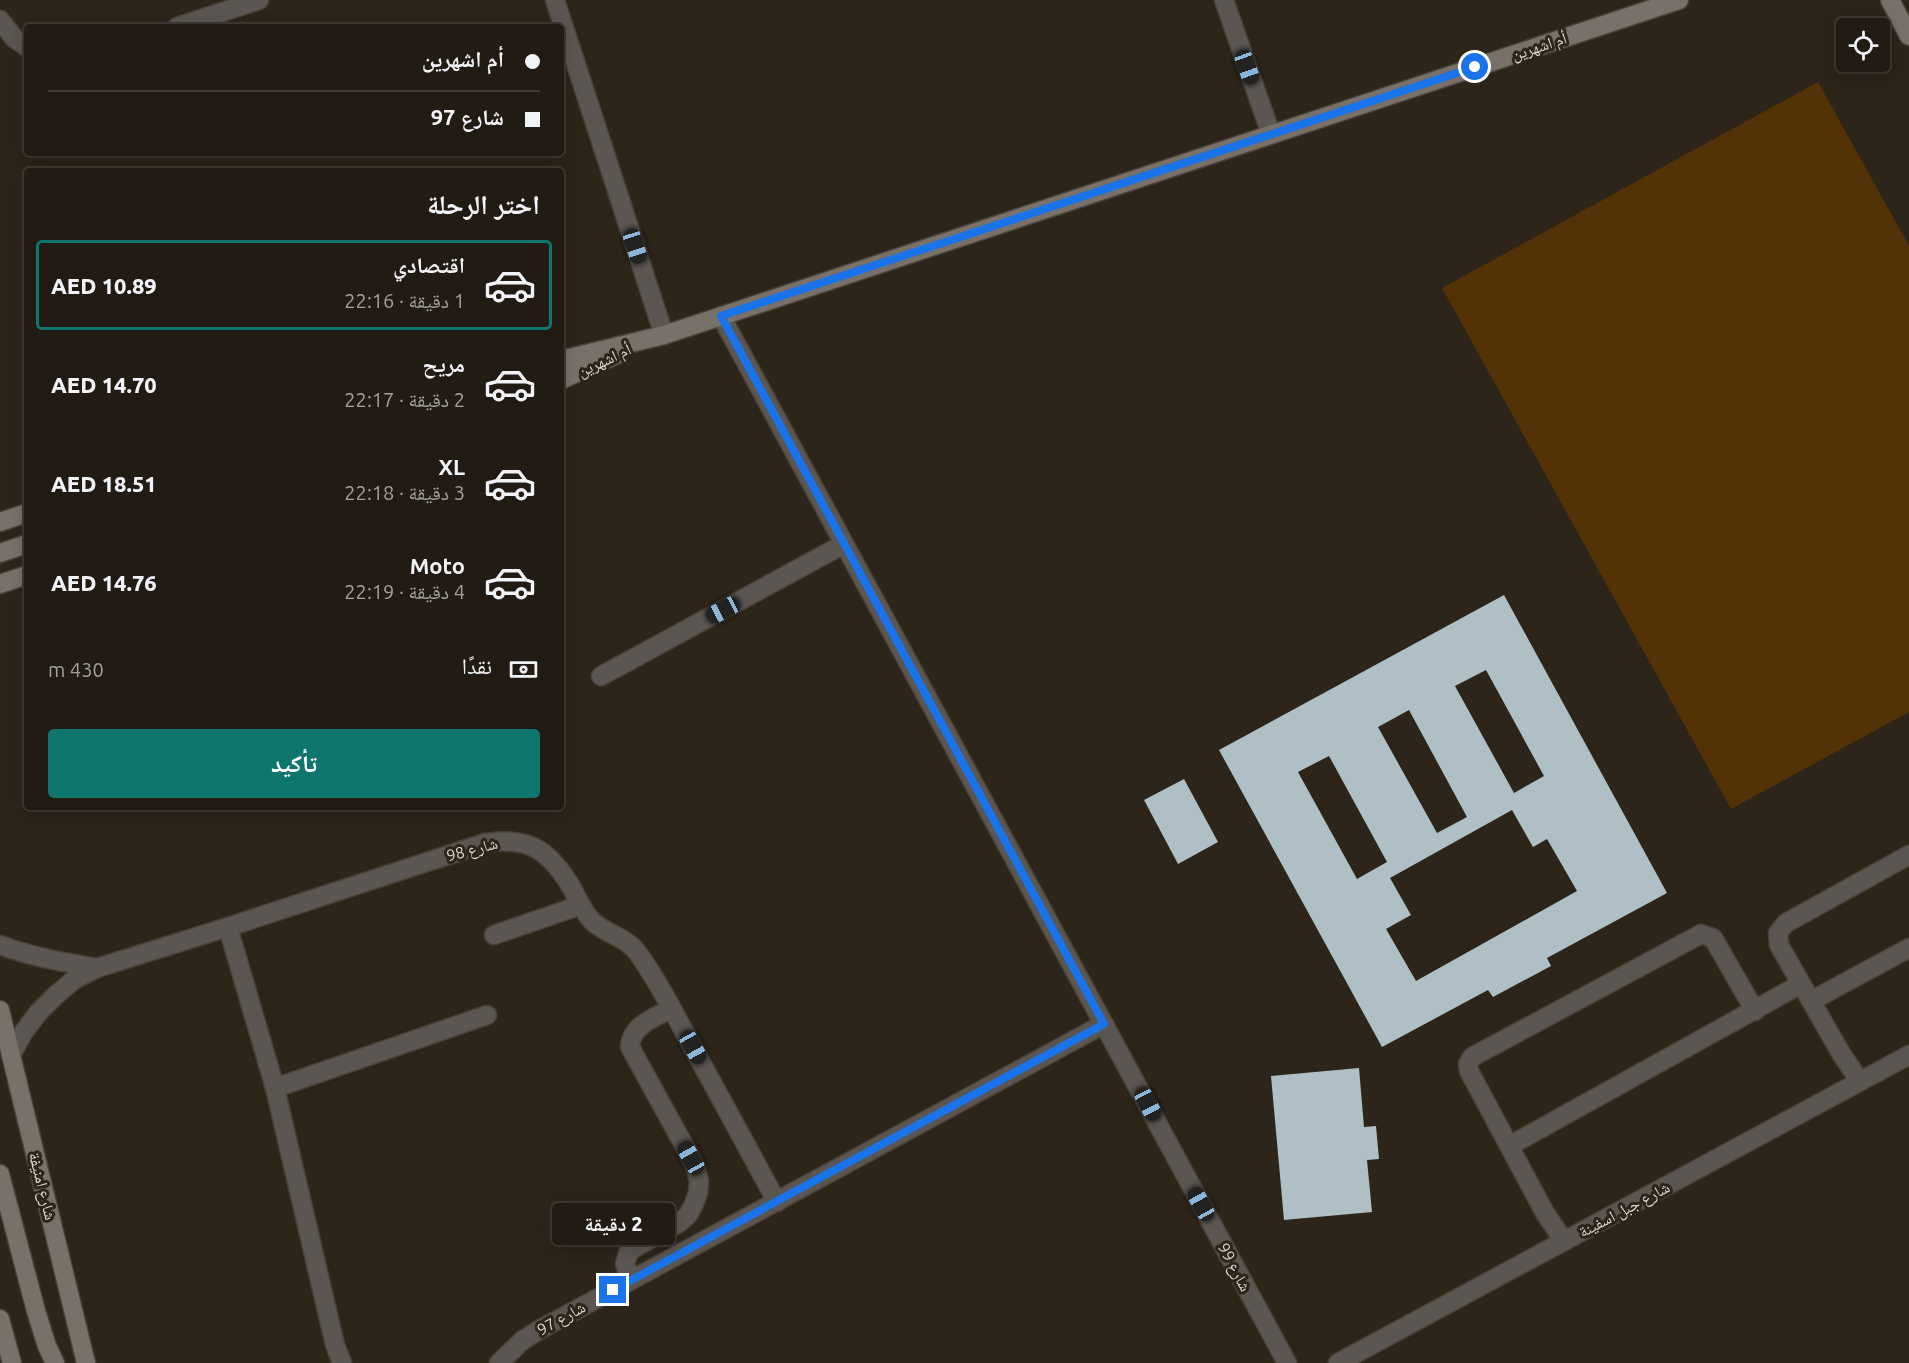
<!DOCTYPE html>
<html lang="ar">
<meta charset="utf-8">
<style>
:root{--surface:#221b14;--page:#2a241d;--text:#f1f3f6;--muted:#a2a1a0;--line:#3f3934;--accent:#0f766e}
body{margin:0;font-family:Ubuntu,"Noto Naskh Arabic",sans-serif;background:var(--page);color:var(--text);direction:rtl;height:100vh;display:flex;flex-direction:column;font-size:22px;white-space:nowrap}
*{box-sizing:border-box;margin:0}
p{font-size:20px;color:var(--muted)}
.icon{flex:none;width:33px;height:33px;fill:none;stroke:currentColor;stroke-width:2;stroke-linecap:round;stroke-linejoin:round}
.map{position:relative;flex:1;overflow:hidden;direction:ltr}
.panel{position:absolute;left:24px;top:168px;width:540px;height:642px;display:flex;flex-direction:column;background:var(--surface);border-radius:6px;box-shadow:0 3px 15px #0003,0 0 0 2px var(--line);direction:rtl}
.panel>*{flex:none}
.guide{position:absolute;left:24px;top:24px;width:540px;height:132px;border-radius:6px;box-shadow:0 3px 15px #0003,0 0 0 2px var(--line);direction:rtl;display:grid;align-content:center;height:132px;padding:0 24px;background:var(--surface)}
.fabs{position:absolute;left:1836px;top:18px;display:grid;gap:12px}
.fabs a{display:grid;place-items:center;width:54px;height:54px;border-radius:6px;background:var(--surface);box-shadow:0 3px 15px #0003,0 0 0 2px var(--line);font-size:30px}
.end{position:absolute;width:27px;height:27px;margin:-14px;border:8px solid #1a73e8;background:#fff;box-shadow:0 0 0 3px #fff}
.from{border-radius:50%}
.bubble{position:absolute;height:42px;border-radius:6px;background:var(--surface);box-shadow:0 3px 15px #0003,0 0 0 2px var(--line);font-size:20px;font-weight:800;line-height:42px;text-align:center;direction:rtl}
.car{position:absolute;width:18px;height:36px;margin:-18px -9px;border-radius:8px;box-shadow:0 0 4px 2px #0007;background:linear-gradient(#222 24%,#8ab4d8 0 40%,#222 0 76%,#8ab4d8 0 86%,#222 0)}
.guide b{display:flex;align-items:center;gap:21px;height:57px;font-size:22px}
.guide b+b{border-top:2px solid var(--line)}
.guide i{width:15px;height:15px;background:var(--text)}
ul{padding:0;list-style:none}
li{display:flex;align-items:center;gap:18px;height:90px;margin:0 12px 9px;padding:0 12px;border:3px solid transparent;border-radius:6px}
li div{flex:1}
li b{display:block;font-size:22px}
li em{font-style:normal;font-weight:800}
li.selected{border-color:var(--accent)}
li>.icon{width:54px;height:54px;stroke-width:1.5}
h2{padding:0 24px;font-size:27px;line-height:72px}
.pay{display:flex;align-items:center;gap:15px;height:66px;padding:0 24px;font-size:22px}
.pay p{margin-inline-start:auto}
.primary-button{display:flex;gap:12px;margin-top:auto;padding:12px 24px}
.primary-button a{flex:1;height:69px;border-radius:6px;background:var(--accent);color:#fff;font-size:24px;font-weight:800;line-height:69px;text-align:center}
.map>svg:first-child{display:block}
.green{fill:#533208}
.building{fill:#aec0c6;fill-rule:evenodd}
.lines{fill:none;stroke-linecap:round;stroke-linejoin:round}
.lane-casing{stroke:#494137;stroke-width:21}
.street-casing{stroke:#494137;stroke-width:21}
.secondary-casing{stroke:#494137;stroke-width:21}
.lane{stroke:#5b5651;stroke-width:18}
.street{stroke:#5b5651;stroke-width:18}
.secondary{stroke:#787169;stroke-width:18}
.route{stroke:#1a73e8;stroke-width:8}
.labels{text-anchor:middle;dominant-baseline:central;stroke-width:6;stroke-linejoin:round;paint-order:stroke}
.street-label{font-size:16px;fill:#ded7d1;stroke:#2d241a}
</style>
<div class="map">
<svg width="1909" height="1363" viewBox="0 0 1909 1363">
<rect width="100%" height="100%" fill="#2d241a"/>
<path class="green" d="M 1818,82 L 1909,246 L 1909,712 L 1731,809 L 1442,288 Z"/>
<g class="building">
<path d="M 1504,595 L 1667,893 L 1547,958 L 1551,966 L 1493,997 L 1488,990 L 1382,1047 L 1219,750 ZM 1486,670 L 1544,776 L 1514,793 L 1455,686 ZM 1409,710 L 1467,817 L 1437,833 L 1378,727 ZM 1329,756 L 1387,862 L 1357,879 L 1298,772 ZM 1512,810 L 1533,847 L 1547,839 L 1577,891 L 1416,981 L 1386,929 L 1411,915 L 1390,878 Z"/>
<path d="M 1184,779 L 1218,842 L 1178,864 L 1144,800 Z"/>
<path d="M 1359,1068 L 1364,1127 L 1376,1126 L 1379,1159 L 1367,1160 L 1372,1212 L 1284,1220 L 1271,1076 Z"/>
</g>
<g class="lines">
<g class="lane-casing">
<g id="lane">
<path d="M 555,0 L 664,335"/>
<path d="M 601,676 L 844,544"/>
<path d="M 494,935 L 581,905"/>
<path d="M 1811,1001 L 1909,948"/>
<path d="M 1860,1081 L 1842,1055 L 1779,945 L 1778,933 L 1786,923 L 1909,855"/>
<path d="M 275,1088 L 487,1015"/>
<path d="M 1509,1146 L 1801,984"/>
<path d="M 1564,1241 L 1545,1213 L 1469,1071 L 1468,1064 L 1472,1057 L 1701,934 L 1713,938 L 1755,1011"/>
<path d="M 631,1280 L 625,1264 L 629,1251 L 679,1223 L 688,1215 L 694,1204 L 698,1193 L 699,1181 L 696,1169 L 691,1158 L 630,1047 C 631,1025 654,1018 671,1009"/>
</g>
</g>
<g class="street-casing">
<g id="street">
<path d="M 1224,0 L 1271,134"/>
<path d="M 0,20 L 14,38 L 27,47"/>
<path d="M 177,27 L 259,0"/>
<path d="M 721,316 L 1287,1363"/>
<path d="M 228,927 L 275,1088 L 335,1345 L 342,1363"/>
<path d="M 0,945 C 31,957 64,962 97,968"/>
<path d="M 11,1055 L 23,1033 L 38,1013 L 56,995 L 75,979 L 97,968 L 228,927 L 485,843 C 531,836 551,852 573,890 C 578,901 584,912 592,921 C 605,934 625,936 637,952 C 659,982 676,1017 694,1050 C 722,1100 749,1151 777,1202"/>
<path d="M 499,1363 L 523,1340 L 539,1330 L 1104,1024"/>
<path d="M 1338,1363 L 1909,1055"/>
</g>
</g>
<g class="secondary-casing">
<g id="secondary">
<path d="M 1890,0 L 1909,36"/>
<path d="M 561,360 L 664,335 L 1679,0"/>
<path d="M 561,380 L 618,354"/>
<path d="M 0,522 L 27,513"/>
<path d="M 0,553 L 27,544"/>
<path d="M 0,584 L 27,575"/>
<path d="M 0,1010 L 86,1363"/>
<path d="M 0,1174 L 36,1311 L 47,1346 L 55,1363"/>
<path d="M 0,1319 L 12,1363"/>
</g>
</g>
<use href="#lane" class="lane"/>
<use href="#street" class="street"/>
<use href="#secondary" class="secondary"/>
</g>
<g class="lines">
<path class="route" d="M 613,1290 L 1104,1024 L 721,316 L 1475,67"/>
</g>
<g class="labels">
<g class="street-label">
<text transform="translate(1539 46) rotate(-18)">أم اشهرين</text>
<text transform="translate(604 360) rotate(-25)">أم اشهرين</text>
<text transform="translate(472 849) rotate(-15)">شارع 98</text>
<text transform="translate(43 1186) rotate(76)">شارع امنيفة</text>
<text transform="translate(1624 1209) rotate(-28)">شارع جبل اسفينة</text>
<text transform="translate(1235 1267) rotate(62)">شارع 99</text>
<text transform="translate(561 1318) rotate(-29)">شارع 97</text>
</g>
</g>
</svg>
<div class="fabs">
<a><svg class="icon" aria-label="locate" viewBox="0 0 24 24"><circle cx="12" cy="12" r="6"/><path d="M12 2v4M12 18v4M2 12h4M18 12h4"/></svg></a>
</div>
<i class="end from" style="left:1475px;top:67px"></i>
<i class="end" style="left:613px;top:1290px"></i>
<div class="bubble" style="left:552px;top:1203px;width:123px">2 دقيقة</div>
<i class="car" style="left:1247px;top:67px;rotate:160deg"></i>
<i class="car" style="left:635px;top:246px;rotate:162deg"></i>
<i class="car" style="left:723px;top:610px;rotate:242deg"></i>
<i class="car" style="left:693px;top:1047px;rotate:151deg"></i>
<i class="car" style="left:1148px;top:1104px;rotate:152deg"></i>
<i class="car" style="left:691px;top:1158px;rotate:331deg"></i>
<i class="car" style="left:1201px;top:1204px;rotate:331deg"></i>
<div class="guide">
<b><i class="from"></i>أم اشهرين</b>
<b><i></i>شارع 97</b>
</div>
<section class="panel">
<h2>اختر الرحلة</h2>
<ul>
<li class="selected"><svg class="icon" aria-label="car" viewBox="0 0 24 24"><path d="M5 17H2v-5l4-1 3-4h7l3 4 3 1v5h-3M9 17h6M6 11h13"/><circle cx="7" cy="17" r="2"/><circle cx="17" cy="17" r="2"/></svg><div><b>اقتصادي</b><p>1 دقيقة · 22:16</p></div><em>AED 10.89</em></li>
<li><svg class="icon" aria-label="car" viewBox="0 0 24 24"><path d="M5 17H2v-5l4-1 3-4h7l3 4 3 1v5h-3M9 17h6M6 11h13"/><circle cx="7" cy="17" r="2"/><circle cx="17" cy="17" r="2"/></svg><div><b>مريح</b><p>2 دقيقة · 22:17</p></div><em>AED 14.70</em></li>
<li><svg class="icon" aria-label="car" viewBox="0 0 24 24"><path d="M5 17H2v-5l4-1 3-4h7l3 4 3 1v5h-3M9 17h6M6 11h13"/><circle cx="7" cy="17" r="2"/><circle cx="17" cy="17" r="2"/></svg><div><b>XL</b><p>3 دقيقة · 22:18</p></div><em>AED 18.51</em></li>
<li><svg class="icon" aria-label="car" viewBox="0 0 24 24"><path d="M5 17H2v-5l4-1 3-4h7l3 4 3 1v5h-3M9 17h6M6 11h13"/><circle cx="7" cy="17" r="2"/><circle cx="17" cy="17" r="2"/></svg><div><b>Moto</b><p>4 دقيقة · 22:19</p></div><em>AED 14.76</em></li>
</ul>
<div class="pay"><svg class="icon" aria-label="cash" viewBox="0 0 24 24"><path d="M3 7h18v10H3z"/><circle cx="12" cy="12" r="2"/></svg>نقدًا<p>430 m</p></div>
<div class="primary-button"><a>تأكيد</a></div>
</section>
</div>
